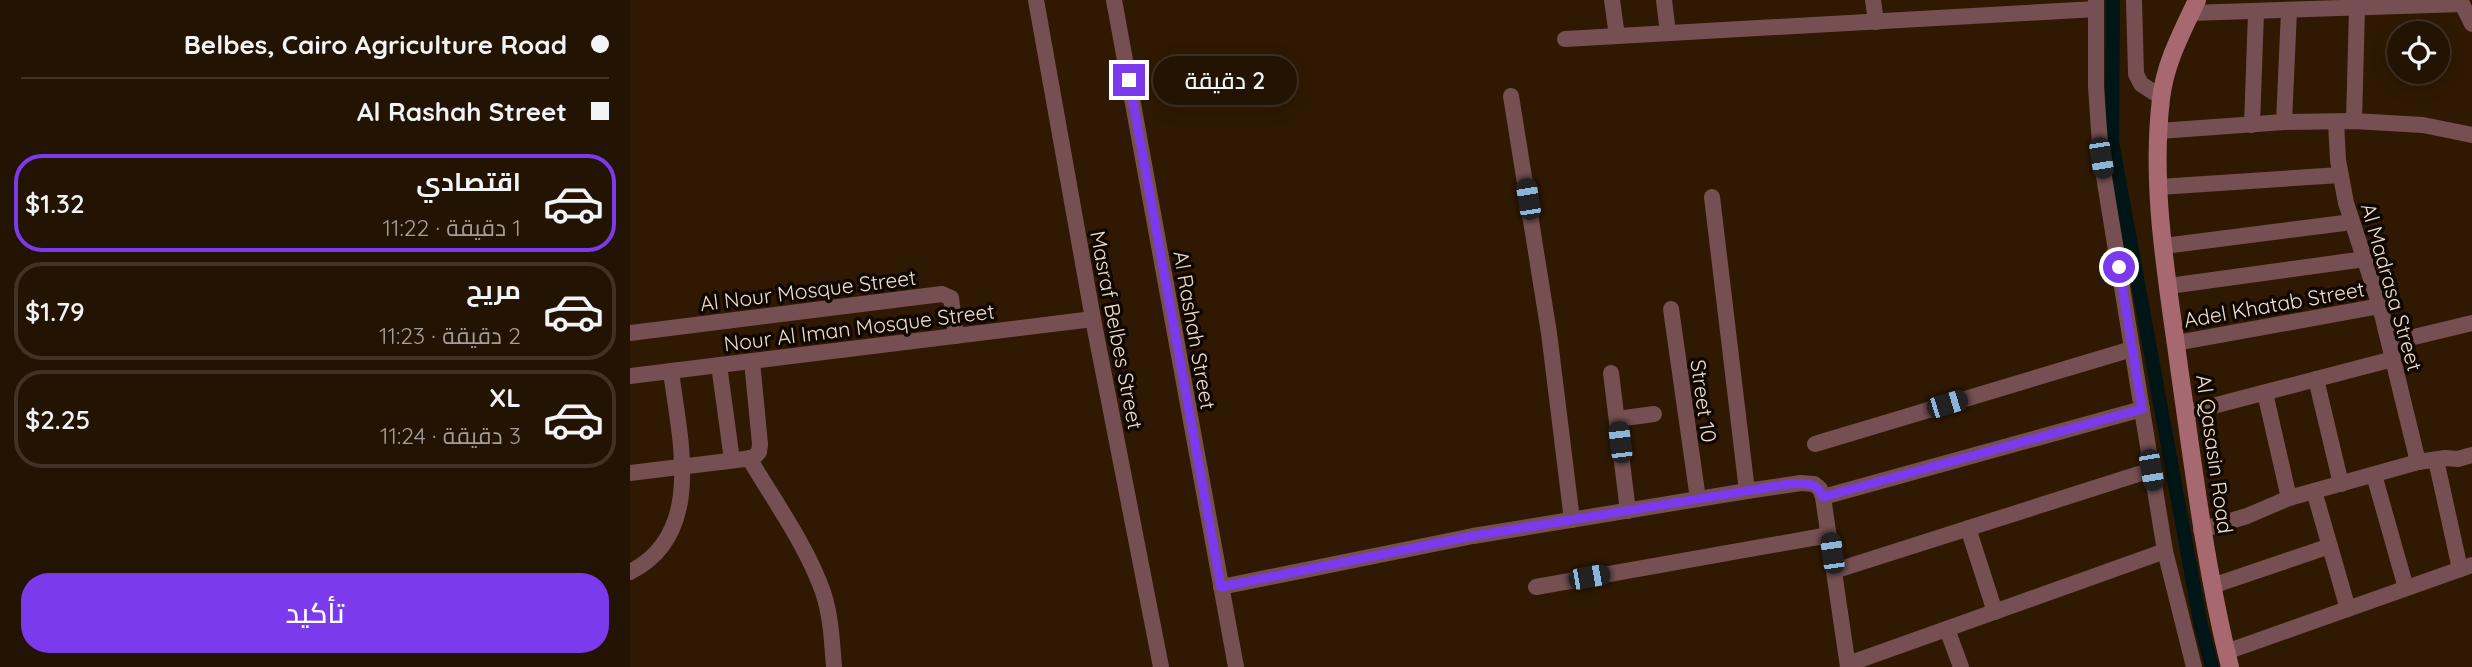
<!DOCTYPE html>
<html lang="ar">
<meta charset="utf-8">
<style>
:root{--surface:#231302;--page:#2f2011;--text:#f1f3f6;--muted:#a39e99;--line:#403224;--accent:#7c3aed}
body{margin:0;font-family:Quicksand,Cairo,sans-serif;background:var(--page);color:var(--text);direction:rtl;height:100vh;display:flex;flex-direction:column;font-size:26px;white-space:nowrap}
*{box-sizing:border-box;margin:0}
p{font-size:23px;color:var(--muted)}
.icon{flex:none;width:38px;height:38px;fill:none;stroke:currentColor;stroke-width:2;stroke-linecap:round;stroke-linejoin:round}
.map{position:relative;flex:1;overflow:hidden;direction:ltr}
.sheet{display:flex;flex-direction:column;background:var(--surface);width:630px}
.sheet>*{flex:none}
.top-card{display:grid;align-content:center;height:154px;padding:0 21px;background:var(--surface)}
.buttons{position:absolute;left:1757px;top:21px;display:grid;gap:14px}
.buttons a{display:grid;place-items:center;width:63px;height:63px;border-radius:50%;background:var(--surface);box-shadow:0 4px 18px #0003,0 0 0 2px var(--line);font-size:35px}
.end{position:absolute;width:32px;height:32px;margin:-16px;border:9px solid #7c3aed;background:#fff;box-shadow:0 0 0 4px #fff}
.from{border-radius:50%}
.bubble{position:absolute;height:49px;border-radius:24px;background:var(--surface);box-shadow:0 4px 18px #0003,0 0 0 2px var(--line);font-size:23px;font-weight:600;line-height:49px;text-align:center;direction:rtl}
.car{position:absolute;width:21px;height:42px;margin:-21px -10px;border-radius:9px;box-shadow:0 0 5px 2px #0007;background:linear-gradient(#222 24%,#8ab4d8 0 40%,#222 0 76%,#8ab4d8 0 86%,#222 0)}
.top-card b{display:flex;align-items:center;gap:24px;height:66px;font-size:26px}
.top-card b+b{border-top:2px solid var(--line)}
.top-card i{width:18px;height:18px;background:var(--text)}
ul{padding:0;list-style:none}
li{display:flex;align-items:center;gap:21px;height:98px;margin:0 14px 10px;padding:0 7px;border:4px solid var(--line);border-radius:28px}
li div{flex:1}
li b{display:block;font-size:26px}
li em{font-style:normal;font-weight:600}
li.current{border-color:var(--accent)}
li>.icon{width:63px;height:63px;stroke-width:1.5}
.cta{display:flex;gap:14px;margin-top:auto;padding:14px 21px}
.cta a{flex:1;height:80px;border-radius:28px;background:var(--accent);color:#fff;font-size:28px;font-weight:600;line-height:80px;text-align:center}
main{display:flex;flex:1;min-height:0}
.map>svg:first-child{display:block}
.lines{fill:none;stroke-linecap:round;stroke-linejoin:round}
.canal{stroke:#001515;stroke-width:14}
.street{stroke:#764f52;stroke-width:16}
.secondary{stroke:#a7696f;stroke-width:18}
.route{stroke:#7c3aed;stroke-width:9}
.labels{text-anchor:middle;dominant-baseline:central;stroke-width:7;stroke-linejoin:round;paint-order:stroke}
.street-label{font-size:21px;fill:#eedfd1;stroke:#100701}
</style>
<main>
<div class="map">
<svg width="1842" height="667" viewBox="0 0 1842 667">
<rect width="100%" height="100%" fill="#2f1902"/>
<g class="lines">
<path class="canal" d="M 1483,0 L 1482,142 L 1571,626 L 1582,667"/>
<g class="street">
<path d="M 406,0 L 463,319 L 531,667"/>
<path d="M 484,0 L 606,667"/>
<path d="M 982,0 L 987,36"/>
<path d="M 1034,0 L 1038,33"/>
<path d="M 1243,0 L 1246,22"/>
<path d="M 1466,0 L 1466,87 L 1471,158 L 1535,551 L 1564,667"/>
<path d="M 1504,0 L 1506,74 L 1511,84 L 1531,97"/>
<path d="M 1830,0 L 1842,24"/>
<path d="M 1561,13 L 1832,4"/>
<path d="M 935,39 L 1466,9"/>
<path d="M 881,96 L 919,333 L 942,520"/>
<path d="M 1724,121 L 1727,8"/>
<path d="M 1654,122 L 1659,11"/>
<path d="M 1706,122 L 1708,160 L 1716,203 L 1750,306 L 1788,462"/>
<path d="M 1622,125 L 1626,12"/>
<path d="M 1529,131 L 1654,122 L 1724,121 L 1793,125 L 1842,135"/>
<path d="M 1529,187 L 1710,175"/>
<path d="M 1082,197 L 1117,491"/>
<path d="M 1534,246 L 1722,222"/>
<path d="M 1539,286 L 1735,259"/>
<path d="M 1041,309 L 1068,499"/>
<path d="M 0,333 L 312,294 L 321,298 L 326,336"/>
<path d="M 1546,343 L 1750,306"/>
<path d="M 1759,343 L 1842,323"/>
<path d="M 89,365 L 102,460"/>
<path d="M 981,373 L 998,511"/>
<path d="M 0,376 L 463,319"/>
<path d="M 1686,379 L 1711,484"/>
<path d="M 1635,393 L 1659,498"/>
<path d="M 1556,413 L 1763,359"/>
<path d="M 987,419 L 1024,414"/>
<path d="M 1185,444 L 1502,349"/>
<path d="M 119,458 C 144,501 176,544 193,592 C 201,616 202,642 204,667"/>
<path d="M 1806,460 L 1830,569"/>
<path d="M 0,473 L 123,458 L 129,452 L 130,444 L 122,361"/>
<path d="M 1744,475 L 1776,588"/>
<path d="M 1684,491 L 1718,609"/>
<path d="M 1193,497 L 1512,409"/>
<path d="M 1338,528 L 1365,612"/>
<path d="M 1571,530 L 1617,516 L 1659,498 L 1788,462 L 1815,458 L 1828,459 L 1842,455"/>
<path d="M 1204,571 L 1521,470"/>
<path d="M 0,572 C 76,534 49,438 41,371"/>
<path d="M 1582,586 L 1700,546"/>
<path d="M 591,587 L 843,536 L 1117,491 L 1171,483 L 1184,484 L 1190,489 L 1193,497 L 1218,667"/>
<path d="M 906,587 L 1199,535"/>
<path d="M 1317,629 L 1331,667"/>
<path d="M 1596,652 L 1842,565"/>
<path d="M 1218,664 L 1535,551"/>
</g>
<path class="secondary" d="M 1567,0 C 1552,32 1535,63 1531,99 C 1520,190 1538,284 1550,374 C 1564,472 1576,571 1600,667"/>
</g>
<g class="lines">
<path class="route" d="M 499,80 L 591,587 L 843,536 L 1159,484 C 1174,483 1187,481 1193,497 L 1512,409 L 1489,267"/>
</g>
<g class="labels">
<g class="street-label">
<text transform="translate(1762 287) rotate(74)">Al Madrasa Street</text>
<text transform="translate(178 290) rotate(-7)">Al Nour Mosque Street</text>
<text transform="translate(1644 304) rotate(-10)">Adel Khatab Street</text>
<text transform="translate(229 327) rotate(-7)">Nour Al Iman Mosque Street</text>
<text transform="translate(487 330) rotate(79)">Masraf Belbes Street</text>
<text transform="translate(565 330) rotate(80)">Al Rashah Street</text>
<text transform="translate(1074 401) rotate(82)">Street 10</text>
<text transform="translate(1585 454) rotate(82)">Al Qasasin Road</text>
</g>
</g>
</svg>
<div class="buttons">
<a><svg class="icon" aria-label="locate" viewBox="0 0 24 24"><circle cx="12" cy="12" r="6"/><path d="M12 2v4M12 18v4M2 12h4M18 12h4"/></svg></a>
</div>
<i class="end from" style="left:1489px;top:267px"></i>
<i class="end" style="left:499px;top:80px"></i>
<div class="bubble" style="left:523px;top:56px;width:144px">2 دقيقة</div>
<i class="car" style="left:1471px;top:158px;rotate:171deg"></i>
<i class="car" style="left:898px;top:199px;rotate:351deg"></i>
<i class="car" style="left:1317px;top:404px;rotate:73deg"></i>
<i class="car" style="left:990px;top:442px;rotate:353deg"></i>
<i class="car" style="left:1521px;top:470px;rotate:170deg"></i>
<i class="car" style="left:1202px;top:553px;rotate:352deg"></i>
<i class="car" style="left:959px;top:577px;rotate:80deg"></i>
</div>
<section class="sheet">
<div class="top-card">
<b><i class="from"></i>Belbes, Cairo Agriculture Road</b>
<b><i></i>Al Rashah Street</b>
</div>
<ul>
<li class="current"><svg class="icon" aria-label="car" viewBox="0 0 24 24"><path d="M5 17H2v-5l4-1 3-4h7l3 4 3 1v5h-3M9 17h6M6 11h13"/><circle cx="7" cy="17" r="2"/><circle cx="17" cy="17" r="2"/></svg><div><b>اقتصادي</b><p>1 دقيقة · 11:22</p></div><em>$1.32</em></li>
<li><svg class="icon" aria-label="car" viewBox="0 0 24 24"><path d="M5 17H2v-5l4-1 3-4h7l3 4 3 1v5h-3M9 17h6M6 11h13"/><circle cx="7" cy="17" r="2"/><circle cx="17" cy="17" r="2"/></svg><div><b>مريح</b><p>2 دقيقة · 11:23</p></div><em>$1.79</em></li>
<li><svg class="icon" aria-label="car" viewBox="0 0 24 24"><path d="M5 17H2v-5l4-1 3-4h7l3 4 3 1v5h-3M9 17h6M6 11h13"/><circle cx="7" cy="17" r="2"/><circle cx="17" cy="17" r="2"/></svg><div><b>XL</b><p>3 دقيقة · 11:24</p></div><em>$2.25</em></li>
</ul>
<div class="cta"><a>تأكيد</a></div>
</section>
</main>
